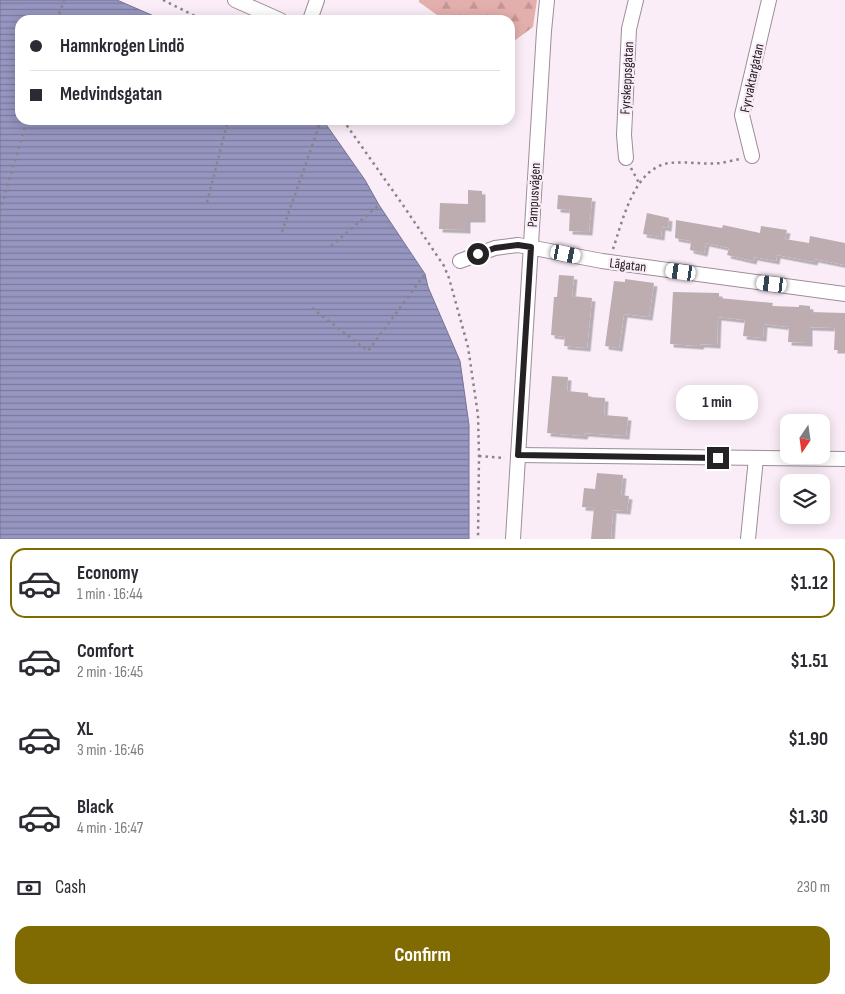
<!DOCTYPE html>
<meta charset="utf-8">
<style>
:root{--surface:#fff;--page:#f7f7f7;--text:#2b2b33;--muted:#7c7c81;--line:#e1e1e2;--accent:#806a02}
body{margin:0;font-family:"Sofia Sans Condensed",sans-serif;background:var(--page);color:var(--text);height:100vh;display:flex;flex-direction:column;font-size:19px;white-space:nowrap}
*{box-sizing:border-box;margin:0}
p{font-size:16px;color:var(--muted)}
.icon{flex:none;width:28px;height:28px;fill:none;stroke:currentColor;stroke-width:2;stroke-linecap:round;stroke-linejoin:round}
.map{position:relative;height:539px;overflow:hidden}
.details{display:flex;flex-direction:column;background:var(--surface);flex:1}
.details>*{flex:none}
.guide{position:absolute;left:15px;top:15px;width:500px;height:110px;border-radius:15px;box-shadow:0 2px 12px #0003;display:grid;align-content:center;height:110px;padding:0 15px;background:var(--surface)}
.needle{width:32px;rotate:193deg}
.tools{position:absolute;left:780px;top:414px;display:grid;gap:10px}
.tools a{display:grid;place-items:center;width:50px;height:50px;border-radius:10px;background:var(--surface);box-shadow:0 2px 12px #0003;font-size:25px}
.end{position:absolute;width:22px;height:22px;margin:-11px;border:6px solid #252124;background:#fff;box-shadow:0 0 0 2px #fff}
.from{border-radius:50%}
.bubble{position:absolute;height:35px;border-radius:15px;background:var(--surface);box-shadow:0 2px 12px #0003;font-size:16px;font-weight:700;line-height:35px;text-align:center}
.car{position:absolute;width:15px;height:30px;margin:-15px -8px;border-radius:6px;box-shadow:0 0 4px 1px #0007;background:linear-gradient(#fff 24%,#345 0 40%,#fff 0 76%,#345 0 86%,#fff 0)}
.guide b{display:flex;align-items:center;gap:18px;height:48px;font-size:19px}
.guide b+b{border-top:1px solid var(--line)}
.guide i{width:12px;height:12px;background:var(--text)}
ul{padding:9px 0 0;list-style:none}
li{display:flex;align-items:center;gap:15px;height:70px;margin:0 10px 8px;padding:0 5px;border:2px solid transparent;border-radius:15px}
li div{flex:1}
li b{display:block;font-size:19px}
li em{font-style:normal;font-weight:700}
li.active{border-color:var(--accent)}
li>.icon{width:45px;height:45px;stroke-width:1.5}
.pay{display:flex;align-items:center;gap:12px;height:55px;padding:0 15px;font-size:19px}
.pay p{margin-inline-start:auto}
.cta{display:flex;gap:10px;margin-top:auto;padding:10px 15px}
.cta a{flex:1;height:58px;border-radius:15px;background:var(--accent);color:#fff;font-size:20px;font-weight:700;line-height:58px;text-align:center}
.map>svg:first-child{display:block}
.forest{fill:url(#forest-firs)}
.water{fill:url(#water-rules);stroke:#757392}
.building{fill:#bdadb1;filter:url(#shadow)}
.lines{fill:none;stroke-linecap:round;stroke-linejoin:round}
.minor-casing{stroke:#9b8e98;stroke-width:16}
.path{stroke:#8b8389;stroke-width:2.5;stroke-dasharray:2.5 4;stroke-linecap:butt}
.minor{stroke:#fff;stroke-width:14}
.route{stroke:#252124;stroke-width:6}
.labels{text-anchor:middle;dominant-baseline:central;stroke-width:4.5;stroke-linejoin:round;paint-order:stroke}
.street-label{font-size:14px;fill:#252124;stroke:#faedf7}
</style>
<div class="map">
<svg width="845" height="539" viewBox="0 0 845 539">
<defs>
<pattern id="forest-firs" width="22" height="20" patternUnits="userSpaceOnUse" patternTransform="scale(1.25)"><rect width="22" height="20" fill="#e3afad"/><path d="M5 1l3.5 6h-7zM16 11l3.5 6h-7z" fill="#c39695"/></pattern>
<pattern id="water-rules" width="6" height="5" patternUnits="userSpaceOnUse" patternTransform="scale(1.25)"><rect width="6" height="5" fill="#9796c1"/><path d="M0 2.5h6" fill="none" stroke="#7b7a9d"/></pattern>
<filter id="shadow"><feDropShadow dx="3.5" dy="3.5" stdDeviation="0" flood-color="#0004"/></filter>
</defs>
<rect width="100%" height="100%" fill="#faedf7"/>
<path class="forest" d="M 419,0 L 537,0 L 533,27 L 510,44 L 510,20 L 444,20 L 419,2 Z"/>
<path class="water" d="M 0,0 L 117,0 L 163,20 L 20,20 L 20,120 L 323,120 L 365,180 L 379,205 L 425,274 L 428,287 L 460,361 L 469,425 L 469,539 L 0,539 Z"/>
<g class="building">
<path d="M 468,190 L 482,191 L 482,219 L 467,219 L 467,230 L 439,229 L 440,203 L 468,204 Z"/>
<path d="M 558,195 L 592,198 L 589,232 L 569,231 L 570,210 L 557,209 Z"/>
<path d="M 647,213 L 669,218 L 668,228 L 662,227 L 661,237 L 643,234 Z"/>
<path d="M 676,220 L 722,228 L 723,225 L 760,233 L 761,226 L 787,230 L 785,239 L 809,243 L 810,236 L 845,243 L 845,265 L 815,259 L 814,262 L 777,255 L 776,261 L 754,257 L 753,261 L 727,255 L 729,248 L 706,243 L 704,253 L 690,250 L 691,241 L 675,238 Z"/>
<path d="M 559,275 L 574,276 L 572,296 L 592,298 L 587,348 L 564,346 L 565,337 L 551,335 L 554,297 L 557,297 Z"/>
<path d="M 625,279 L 654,283 L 649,317 L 624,314 L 619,348 L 605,346 L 614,281 L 625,282 Z"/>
<path d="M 673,292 L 719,293 L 719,298 L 773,303 L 772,306 L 799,307 L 799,305 L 810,306 L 810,312 L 845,313 L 845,350 L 834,350 L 835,328 L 809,327 L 809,343 L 788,342 L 789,327 L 764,324 L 763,338 L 743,336 L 745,320 L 718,317 L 717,345 L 701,344 L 700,346 L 670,344 Z"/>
<path d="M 552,376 L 568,377 L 567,391 L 588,393 L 588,397 L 605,398 L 604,415 L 628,417 L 626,436 L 585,433 L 584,436 L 547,433 Z"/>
<path d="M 597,473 L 623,475 L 621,495 L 629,496 L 627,511 L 613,510 L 611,539 L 591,539 L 594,508 L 582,507 L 584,488 L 595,489 Z"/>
</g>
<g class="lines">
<g class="minor-casing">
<g id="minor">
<path d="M 235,0 L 280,20"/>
<path d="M 310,20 L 317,0"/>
<path d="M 752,156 L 742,115 L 769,0"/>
<path d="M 626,158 L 624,135 L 629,29 L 636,0"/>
<path d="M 460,261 L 495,248 L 518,245 L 602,261 L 845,294"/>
<path d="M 518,455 L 845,459"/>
<path d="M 513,539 L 544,31 L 547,0"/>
<path d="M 748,539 L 756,458"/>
</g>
</g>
<g class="path">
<path d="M 163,0 L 203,20"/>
<path d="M 57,20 L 64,0"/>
<path d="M 343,120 L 405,208 L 444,266 L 449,278 L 468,347 L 478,415 L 479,456 L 478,539"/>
<path d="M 631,168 L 639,183"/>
<path d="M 207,202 L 228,120"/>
<path d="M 0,211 L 27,120"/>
<path d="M 282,232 L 321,120"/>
<path d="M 331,246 L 379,205"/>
<path d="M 613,249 C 623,220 634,167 670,163 C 687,161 704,165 721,163 C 727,162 734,160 740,159"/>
<path d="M 312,308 L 368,351 L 425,274"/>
<path d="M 479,456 L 505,458"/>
</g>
<use href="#minor" class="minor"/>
</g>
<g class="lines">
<path class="route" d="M 478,254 L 495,248 L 518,245 L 531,247 L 518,455 L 718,458"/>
</g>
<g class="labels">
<g class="street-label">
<text transform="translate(627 78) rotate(-87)">Fyrskeppsgatan</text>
<text transform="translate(752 78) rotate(-78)">Fyrvaktargatan</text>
<text transform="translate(534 195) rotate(-87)">Pampusvägen</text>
<text transform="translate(628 265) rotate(7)">Lägatan</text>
</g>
</g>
</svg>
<div class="tools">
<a><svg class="needle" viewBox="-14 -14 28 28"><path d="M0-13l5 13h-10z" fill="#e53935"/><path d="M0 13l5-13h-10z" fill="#7c7c81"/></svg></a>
<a><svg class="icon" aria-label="layers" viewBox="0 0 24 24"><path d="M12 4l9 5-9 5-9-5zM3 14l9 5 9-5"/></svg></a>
</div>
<i class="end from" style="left:478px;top:254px"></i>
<i class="end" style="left:718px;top:458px"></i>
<div class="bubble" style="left:676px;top:385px;width:82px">1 min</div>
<i class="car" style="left:566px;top:254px;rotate:102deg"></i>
<i class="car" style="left:681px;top:272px;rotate:278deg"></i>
<i class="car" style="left:772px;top:284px;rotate:277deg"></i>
<div class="guide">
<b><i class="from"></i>Hamnkrogen Lindö</b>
<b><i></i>Medvindsgatan</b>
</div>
</div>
<section class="details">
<ul>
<li class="active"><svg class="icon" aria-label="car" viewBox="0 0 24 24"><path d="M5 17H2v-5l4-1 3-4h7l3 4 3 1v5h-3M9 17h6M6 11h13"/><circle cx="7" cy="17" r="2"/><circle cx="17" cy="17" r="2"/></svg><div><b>Economy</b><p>1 min · 16:44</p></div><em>$1.12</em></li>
<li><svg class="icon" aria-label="car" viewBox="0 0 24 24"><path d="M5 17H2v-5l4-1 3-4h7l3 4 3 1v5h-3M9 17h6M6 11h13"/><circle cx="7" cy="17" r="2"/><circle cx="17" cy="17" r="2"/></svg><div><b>Comfort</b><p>2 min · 16:45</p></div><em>$1.51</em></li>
<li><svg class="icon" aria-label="car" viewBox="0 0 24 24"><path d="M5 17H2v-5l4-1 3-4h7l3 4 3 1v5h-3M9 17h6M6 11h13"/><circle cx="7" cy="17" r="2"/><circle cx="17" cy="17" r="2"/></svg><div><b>XL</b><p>3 min · 16:46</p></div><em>$1.90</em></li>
<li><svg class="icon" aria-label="car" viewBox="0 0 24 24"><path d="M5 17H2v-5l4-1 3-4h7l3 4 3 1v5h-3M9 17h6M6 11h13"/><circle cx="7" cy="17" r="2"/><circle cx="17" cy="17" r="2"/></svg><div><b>Black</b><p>4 min · 16:47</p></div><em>$1.30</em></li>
</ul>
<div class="pay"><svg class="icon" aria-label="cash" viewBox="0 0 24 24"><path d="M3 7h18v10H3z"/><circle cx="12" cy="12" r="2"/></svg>Cash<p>230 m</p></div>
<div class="cta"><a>Confirm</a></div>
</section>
